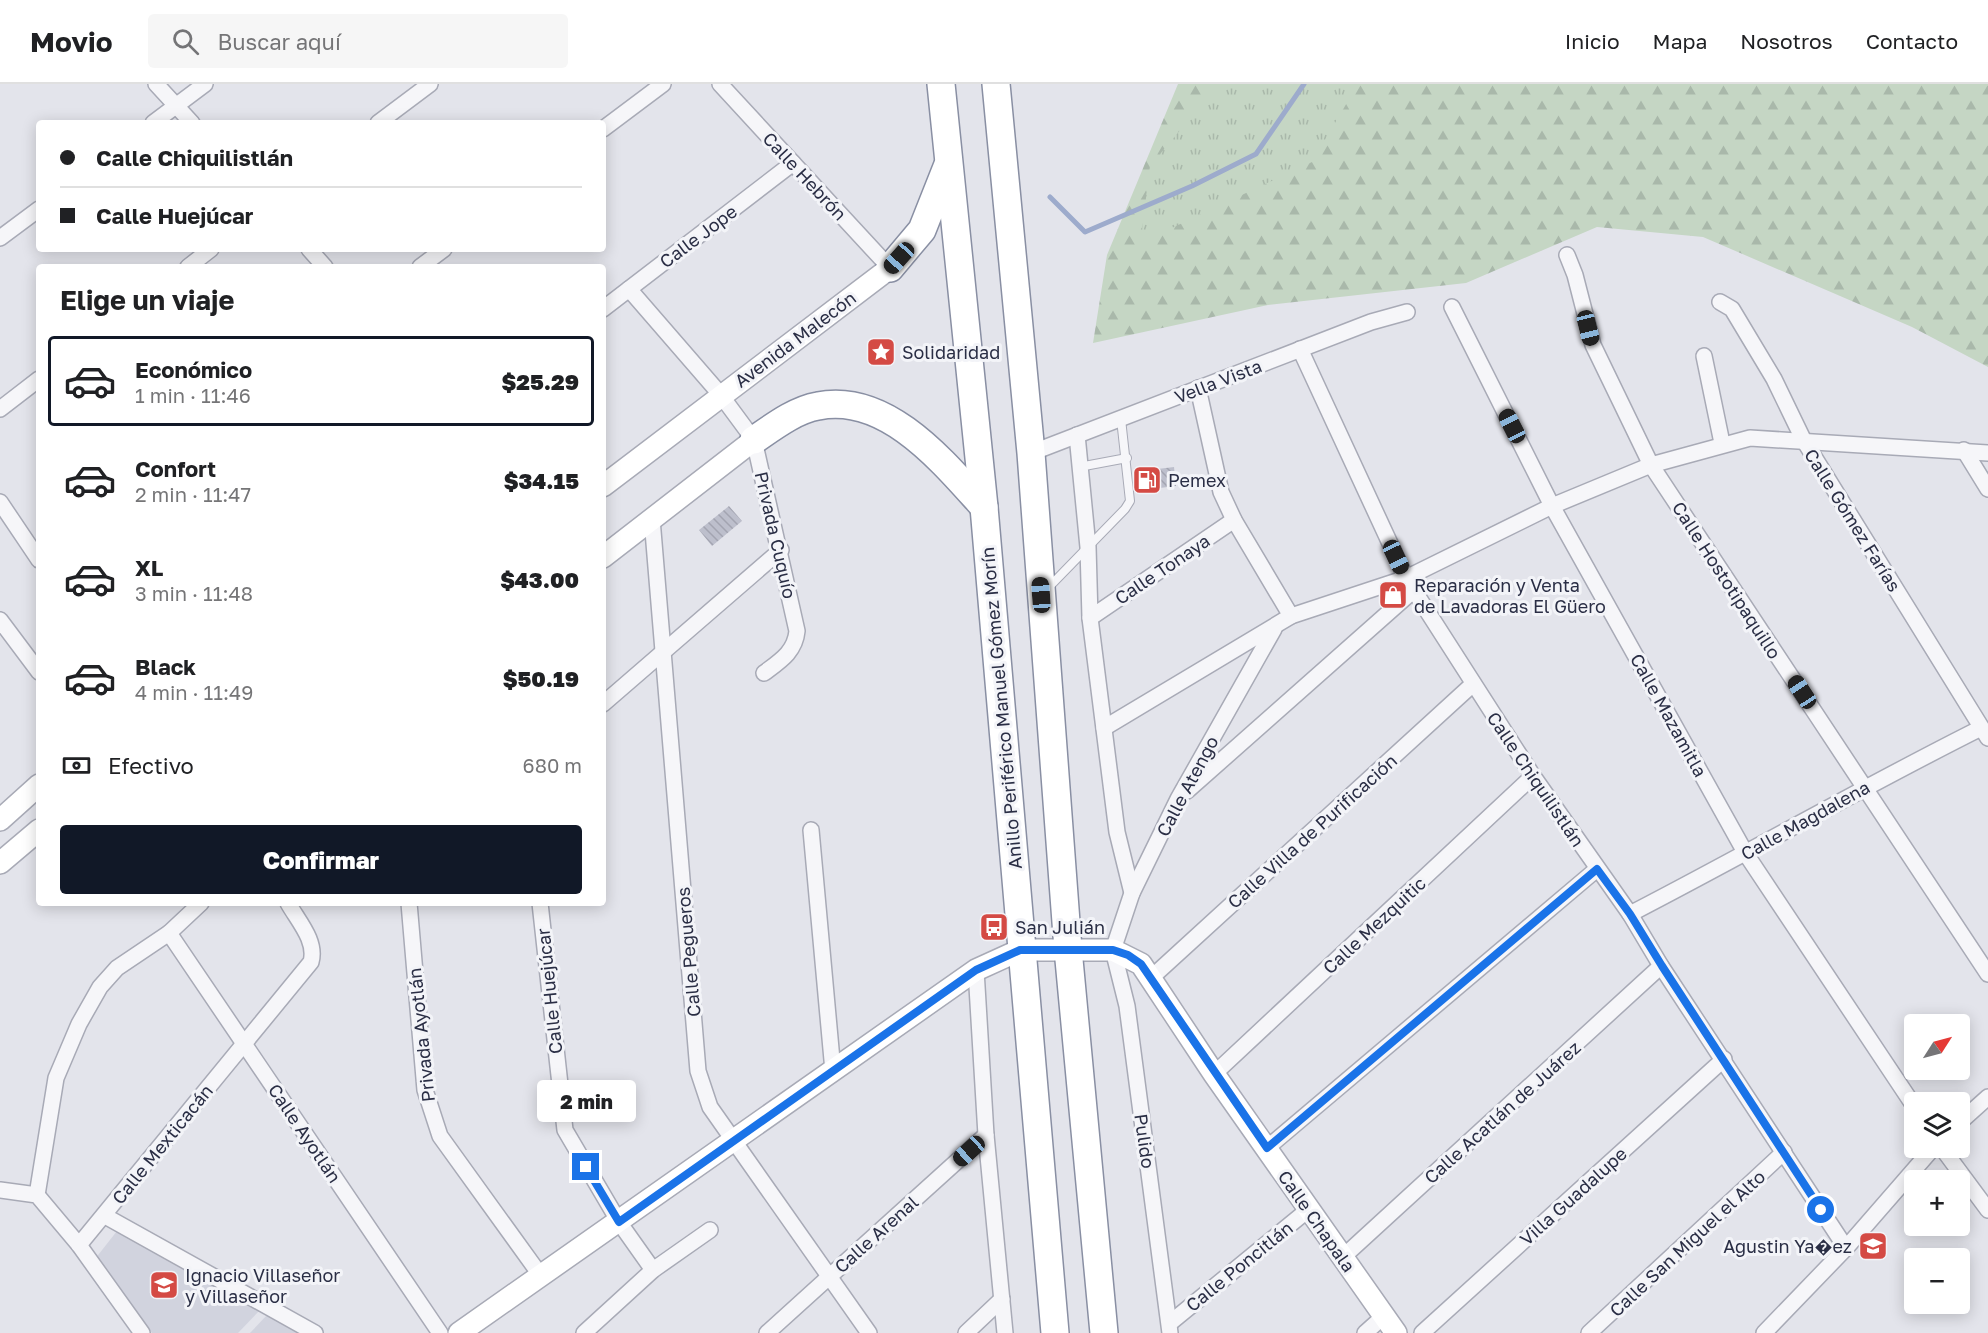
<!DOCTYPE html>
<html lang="es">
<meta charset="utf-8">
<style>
:root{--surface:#fff;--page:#f6f6f6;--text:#202124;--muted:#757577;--line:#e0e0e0;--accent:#111827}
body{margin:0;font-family:"Golos Text",sans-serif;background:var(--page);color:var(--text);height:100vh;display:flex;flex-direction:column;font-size:22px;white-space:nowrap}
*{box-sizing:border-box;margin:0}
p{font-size:20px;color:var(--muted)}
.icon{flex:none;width:33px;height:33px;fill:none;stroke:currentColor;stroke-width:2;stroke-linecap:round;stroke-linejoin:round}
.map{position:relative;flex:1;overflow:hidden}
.drawer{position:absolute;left:36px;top:180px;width:570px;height:642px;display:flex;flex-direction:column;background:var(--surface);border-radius:6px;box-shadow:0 3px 15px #0003}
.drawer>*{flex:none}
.top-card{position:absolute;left:36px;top:36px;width:570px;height:132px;border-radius:6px;box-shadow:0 3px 15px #0003;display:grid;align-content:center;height:132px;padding:0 24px;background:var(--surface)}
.needle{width:39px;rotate:54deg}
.tools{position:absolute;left:1904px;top:930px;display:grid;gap:12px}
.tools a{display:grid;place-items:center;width:66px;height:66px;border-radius:6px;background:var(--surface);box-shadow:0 3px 15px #0003;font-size:30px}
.end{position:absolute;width:27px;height:27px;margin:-14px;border:8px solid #1a73e8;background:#fff;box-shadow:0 0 0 3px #fff}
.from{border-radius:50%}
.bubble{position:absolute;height:42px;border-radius:6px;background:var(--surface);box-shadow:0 3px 15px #0003;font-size:20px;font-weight:800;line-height:42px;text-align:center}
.car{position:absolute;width:18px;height:36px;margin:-18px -9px;border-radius:8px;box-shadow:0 0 4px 2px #0007;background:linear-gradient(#222 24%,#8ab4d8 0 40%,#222 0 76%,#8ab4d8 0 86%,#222 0)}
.top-card b{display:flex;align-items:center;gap:21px;height:57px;font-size:22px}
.top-card b+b{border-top:2px solid var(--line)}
.top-card i{width:15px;height:15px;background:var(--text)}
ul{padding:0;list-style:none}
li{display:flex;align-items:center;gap:18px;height:90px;margin:0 12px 9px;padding:0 12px;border:3px solid transparent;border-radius:6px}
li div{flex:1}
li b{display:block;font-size:22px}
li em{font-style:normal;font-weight:800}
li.active{border-color:var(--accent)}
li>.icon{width:54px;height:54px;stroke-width:1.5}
h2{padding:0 24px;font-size:27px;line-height:72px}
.pay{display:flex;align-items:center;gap:15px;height:66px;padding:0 24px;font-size:22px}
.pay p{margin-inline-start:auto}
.cta{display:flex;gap:12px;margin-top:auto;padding:12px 24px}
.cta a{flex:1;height:69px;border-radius:6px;background:var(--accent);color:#fff;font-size:24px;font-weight:800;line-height:69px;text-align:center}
header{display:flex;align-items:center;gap:36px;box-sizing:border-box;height:84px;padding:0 30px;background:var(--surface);border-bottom:2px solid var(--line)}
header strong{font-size:28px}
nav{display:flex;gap:33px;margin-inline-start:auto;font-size:21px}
.search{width:420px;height:54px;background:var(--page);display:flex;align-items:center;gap:15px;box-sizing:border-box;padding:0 21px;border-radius:6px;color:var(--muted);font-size:22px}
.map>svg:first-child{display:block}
.built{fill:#d1d3de}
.forest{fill:url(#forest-firs)}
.park{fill:url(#park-tufts)}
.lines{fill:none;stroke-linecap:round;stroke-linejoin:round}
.stream{stroke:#9dabcc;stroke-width:5}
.building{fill:url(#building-back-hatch)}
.lane-casing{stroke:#a8aab6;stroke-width:10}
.street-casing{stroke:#a8aab6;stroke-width:18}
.secondary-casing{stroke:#a8aab6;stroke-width:24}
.highway-casing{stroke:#898fa3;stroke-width:30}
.lane{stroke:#f6f6f9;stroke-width:8}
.street{stroke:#f6f6f9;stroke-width:15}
.secondary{stroke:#fff;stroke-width:21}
.highway{stroke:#fff;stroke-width:27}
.route{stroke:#1a73e8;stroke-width:8}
.labels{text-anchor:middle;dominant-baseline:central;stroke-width:6;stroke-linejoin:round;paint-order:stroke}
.street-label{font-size:18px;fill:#2a2e45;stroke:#f3f4f8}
.poi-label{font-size:18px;fill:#2a2e45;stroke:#f3f4f8;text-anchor:start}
</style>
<header>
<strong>Movio</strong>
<div class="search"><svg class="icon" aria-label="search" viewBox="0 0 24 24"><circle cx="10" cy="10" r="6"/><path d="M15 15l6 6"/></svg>Buscar aquí</div>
<nav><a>Inicio</a><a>Mapa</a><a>Nosotros</a><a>Contacto</a></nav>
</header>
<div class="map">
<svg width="1988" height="1249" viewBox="0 0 1988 1249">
<defs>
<pattern id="forest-firs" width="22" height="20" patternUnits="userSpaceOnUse" patternTransform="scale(1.5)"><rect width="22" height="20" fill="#c5d6c4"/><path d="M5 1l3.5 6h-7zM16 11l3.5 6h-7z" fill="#a9b8aa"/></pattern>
<pattern id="park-tufts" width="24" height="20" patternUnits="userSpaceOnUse" patternTransform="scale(1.5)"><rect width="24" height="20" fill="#c5d6c4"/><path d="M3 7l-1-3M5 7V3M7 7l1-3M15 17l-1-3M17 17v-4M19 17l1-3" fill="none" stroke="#a9b8aa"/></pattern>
<pattern id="building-back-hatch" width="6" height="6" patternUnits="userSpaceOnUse" patternTransform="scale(1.5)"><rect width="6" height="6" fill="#bdbfcc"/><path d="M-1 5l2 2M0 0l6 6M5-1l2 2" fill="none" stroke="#a3a4b1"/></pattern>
</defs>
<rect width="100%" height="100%" fill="#e3e4eb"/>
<g class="built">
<path d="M 117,1147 L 260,1226 L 238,1249 L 152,1249 L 95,1175 Z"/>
<path d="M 267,1231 L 299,1249 L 250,1249 Z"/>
</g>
<path class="forest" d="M 1178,0 L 1988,0 L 1988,283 L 1912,243 L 1703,153 L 1597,143 L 1466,199 L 1268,221 L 1093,259 L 1107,171 Z"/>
<path class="park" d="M 1219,0 L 1358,0 L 1312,78 L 1140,159 L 1150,82 Z"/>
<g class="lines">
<path class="stream" d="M 1050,113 L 1085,148 L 1192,102 L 1256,70 L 1304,0"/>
</g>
<g class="building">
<path d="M 1174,383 L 1176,402 L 1135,407 L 1133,388 Z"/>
<path d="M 729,422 L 742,437 L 712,462 L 699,446 Z"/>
</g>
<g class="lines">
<g class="lane-casing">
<g id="lane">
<path d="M 1079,383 L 1127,374"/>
<path d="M 1048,504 L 1125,425 L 1130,417 L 1121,335"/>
</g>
</g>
<g class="street-casing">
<g id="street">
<path d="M 156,0 L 192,39"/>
<path d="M 720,0 L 890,184"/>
<path d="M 153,39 L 205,0"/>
<path d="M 378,39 L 430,0"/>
<path d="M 603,45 L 663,0"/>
<path d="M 0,154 L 39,125"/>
<path d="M 309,165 L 325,183"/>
<path d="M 1567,171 L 1575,191 L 1593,261 L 1651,381 L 1988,890"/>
<path d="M 188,183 L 211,165"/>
<path d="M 420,183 L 444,165"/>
<path d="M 629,205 L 720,310 L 754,356 L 797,547 C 795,568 780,577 764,589"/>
<path d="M 1720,218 L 1732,225 L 1774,295 L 1803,355 L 1988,654"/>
<path d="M 1452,223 L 1552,422 L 1746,770 L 1914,1022"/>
<path d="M 603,225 L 793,79"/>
<path d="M 1300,265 L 1406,494 L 1533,692 L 1630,830 L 1661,882 L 1846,1164"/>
<path d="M 1704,272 L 1722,359"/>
<path d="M 1198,304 L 1221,408 L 1234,436 L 1291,532"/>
<path d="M 0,325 L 39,295"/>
<path d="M 1077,351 L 1088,463 L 1090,534 L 1117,748 L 1132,809"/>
<path d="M 1964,366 L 1988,405"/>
<path d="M 1031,369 L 1371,238 L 1407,228"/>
<path d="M 0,418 L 39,476"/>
<path d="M 652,435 L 698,987 L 710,1023 L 869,1249"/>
<path d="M 1090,534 L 1234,436"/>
<path d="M 0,536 L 39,588"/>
<path d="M 603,620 L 781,466"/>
<path d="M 1104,644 L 1291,532 L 1406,494 L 1552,422 L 1651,381 L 1750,354 L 1988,369"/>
<path d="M 1187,707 L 1414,506"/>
<path d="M 811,746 L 833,987"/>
<path d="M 409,819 L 425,1006 L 440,1052 L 541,1192"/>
<path d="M 540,819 L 565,1046 L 619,1138 L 653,1186"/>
<path d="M 1630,830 C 1748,769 1863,703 1981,644"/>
<path d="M 169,849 L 440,1249"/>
<path d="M 976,886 L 986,1051 L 1005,1249"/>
<path d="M 1151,894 L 1473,600"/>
<path d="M 1214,990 L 1533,692"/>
<path d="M 1959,1039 L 1988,1013"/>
<path d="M 1267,1064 L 1597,785"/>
<path d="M 1942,1064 L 1988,1126"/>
<path d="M 0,1106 L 37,1111 L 79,1161 L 142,1249"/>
<path d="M 37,1111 L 56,994 L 79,940 L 100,903 L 117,884 L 169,849 L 201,819"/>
<path d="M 105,1132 L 315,1249"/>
<path d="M 79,1161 L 311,878 C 317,857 298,837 288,819"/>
<path d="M 1343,1173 L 1661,882"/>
<path d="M 1170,1239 L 1309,1125"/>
<path d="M 584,1249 L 653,1186 L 710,1146"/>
<path d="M 767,1249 L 986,1051"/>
<path d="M 966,1249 L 1002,1215"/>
<path d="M 1170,1249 L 1127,922 L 1113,866 L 1132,809 L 1178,715 L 1274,545"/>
<path d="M 1365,1249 L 1384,1232"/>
<path d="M 1422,1249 L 1724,975"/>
<path d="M 1589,1249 L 1784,1068"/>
<path d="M 1764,1249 L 1846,1164 L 1933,1064"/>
</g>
</g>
<g class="secondary-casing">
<g id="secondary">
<path d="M 603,402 L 890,184"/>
<path d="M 603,473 L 754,356"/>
<path d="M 0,736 L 39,701"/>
<path d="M 0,779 L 39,746"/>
<path d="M 459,1249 L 976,886 L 1020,866 L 1113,866 L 1141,880 L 1214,990 L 1396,1249"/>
</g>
</g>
<g class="highway-casing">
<g id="highway">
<path d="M 941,0 L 984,423 L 1055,1249"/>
<path d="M 996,0 L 1031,369 L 1068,865 L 1104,1249"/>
<path d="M 890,184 L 922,146 L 947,83"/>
<path d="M 754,356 C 773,343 795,326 818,322 C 887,308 944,379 984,423"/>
</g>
</g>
<use href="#lane" class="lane"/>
<use href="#street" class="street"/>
<use href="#secondary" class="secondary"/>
<use href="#highway" class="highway"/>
</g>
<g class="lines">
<path class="route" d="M 586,1083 L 619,1138 L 976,886 L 1020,866 L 1113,866 L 1128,871 L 1141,880 L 1267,1064 L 1597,785 L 1630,830 L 1662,882 L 1821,1126"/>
</g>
<defs>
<g id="sight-square" transform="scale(1.5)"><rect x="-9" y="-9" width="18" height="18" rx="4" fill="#d44a44" stroke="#f3f4f8"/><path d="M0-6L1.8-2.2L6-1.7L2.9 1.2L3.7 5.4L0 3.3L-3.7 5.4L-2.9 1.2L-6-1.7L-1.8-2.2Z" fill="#fff"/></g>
<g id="fuel-square" transform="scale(1.5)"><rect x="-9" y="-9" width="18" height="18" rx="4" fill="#d44a44" stroke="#f3f4f8"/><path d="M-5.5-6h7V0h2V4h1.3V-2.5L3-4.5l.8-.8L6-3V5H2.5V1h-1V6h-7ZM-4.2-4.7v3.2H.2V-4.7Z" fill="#fff"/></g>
<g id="shop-square" transform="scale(1.5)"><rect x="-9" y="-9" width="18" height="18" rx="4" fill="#d44a44" stroke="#f3f4f8"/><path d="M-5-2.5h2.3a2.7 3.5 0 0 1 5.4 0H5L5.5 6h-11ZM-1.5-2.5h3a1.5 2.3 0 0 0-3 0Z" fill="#fff"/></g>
<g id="bus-square" transform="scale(1.5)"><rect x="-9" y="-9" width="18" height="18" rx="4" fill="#d44a44" stroke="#f3f4f8"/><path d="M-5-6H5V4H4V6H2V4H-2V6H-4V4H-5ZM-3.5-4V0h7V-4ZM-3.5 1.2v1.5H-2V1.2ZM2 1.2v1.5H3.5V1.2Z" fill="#fff"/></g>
<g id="school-square" transform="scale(1.5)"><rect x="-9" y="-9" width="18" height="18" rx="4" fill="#d44a44" stroke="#f3f4f8"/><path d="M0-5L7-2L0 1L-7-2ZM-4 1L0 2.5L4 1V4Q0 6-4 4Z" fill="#fff"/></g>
</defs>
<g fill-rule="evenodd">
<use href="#sight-square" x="881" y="268"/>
<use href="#fuel-square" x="1147" y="396"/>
<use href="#shop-square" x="1393" y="511"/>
<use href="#bus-square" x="994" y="843"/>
<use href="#school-square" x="1873" y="1162"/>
<use href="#school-square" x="164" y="1201"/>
</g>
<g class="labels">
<g class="street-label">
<text transform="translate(805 92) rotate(47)">Calle Hebrón</text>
<text transform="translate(698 152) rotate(-37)">Calle Jope</text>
<text transform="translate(795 255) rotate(-37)">Avenida Malecón</text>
<text transform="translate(1218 297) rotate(-21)">Vella Vista</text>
<text transform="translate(1853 436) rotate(58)">Calle Gómez Farías</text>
<text transform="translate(776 451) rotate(77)">Privada Cuquío</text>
<text transform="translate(1162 485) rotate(-34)">Calle Tonaya</text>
<text transform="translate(1727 496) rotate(57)">Calle Hostotipaquillo</text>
<text transform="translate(1001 624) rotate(-95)">Anillo Periférico Manuel Gómez Morín</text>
<text transform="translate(1669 631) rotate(61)">Calle Mazamitla</text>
<text transform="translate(1536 695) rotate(56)">Calle Chiquilistlán</text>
<text transform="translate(1187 702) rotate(-62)">Calle Atengo</text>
<text transform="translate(1805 736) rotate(-29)">Calle Magdalena</text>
<text transform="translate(1312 747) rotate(-42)">Calle Villa de Purificación</text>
<text transform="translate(1374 841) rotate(-43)">Calle Mezquitic</text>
<text transform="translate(688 868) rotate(-95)">Calle Pegueros</text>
<text transform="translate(549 907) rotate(-96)">Calle Huejúcar</text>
<text transform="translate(421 951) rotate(-96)">Privada Ayotlán</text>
<text transform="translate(1502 1028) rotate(-42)">Calle Acatlán de Juárez</text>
<text transform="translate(305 1049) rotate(56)">Calle Ayotlán</text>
<text transform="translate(1145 1057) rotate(82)">Pulido</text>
<text transform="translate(162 1060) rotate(-51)">Calle Mexticacán</text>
<text transform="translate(1573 1112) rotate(-42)">Villa Guadalupe</text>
<text transform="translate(1317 1137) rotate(55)">Calle Chapala</text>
<text transform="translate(876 1150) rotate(-42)">Calle Arenal</text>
<text transform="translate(1687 1159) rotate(-43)">Calle San Miguel el Alto</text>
<text transform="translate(1239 1182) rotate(-39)">Calle Poncitlán</text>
</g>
<g class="poi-label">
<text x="902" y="268">Solidaridad</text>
<text x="1168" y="396">Pemex</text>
<text x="1414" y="501">Reparación y Venta<tspan x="1414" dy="21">de Lavadoras El Güero</tspan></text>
<text x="1015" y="843">San Julián</text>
<text x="1852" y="1162" text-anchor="end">Agustin Ya�ez</text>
<text x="185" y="1191">Ignacio Villaseñor<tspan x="185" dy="21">y Villaseñor</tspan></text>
</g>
</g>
</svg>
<div class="tools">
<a><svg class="needle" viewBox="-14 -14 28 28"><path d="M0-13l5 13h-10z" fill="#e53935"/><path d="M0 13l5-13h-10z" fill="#757577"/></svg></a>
<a><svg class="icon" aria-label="layers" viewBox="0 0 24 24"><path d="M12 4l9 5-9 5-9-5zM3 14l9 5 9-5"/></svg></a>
<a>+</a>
<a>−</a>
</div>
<i class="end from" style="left:1821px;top:1126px"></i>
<i class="end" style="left:586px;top:1083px"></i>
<div class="bubble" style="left:537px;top:996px;width:99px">2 min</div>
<i class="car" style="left:899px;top:174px;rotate:222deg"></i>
<i class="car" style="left:1588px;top:244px;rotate:166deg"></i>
<i class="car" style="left:1512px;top:342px;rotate:333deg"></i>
<i class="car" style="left:1396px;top:473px;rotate:155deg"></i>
<i class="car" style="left:1041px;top:511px;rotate:356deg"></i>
<i class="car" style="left:1802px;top:608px;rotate:327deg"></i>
<i class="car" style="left:969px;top:1067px;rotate:228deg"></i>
<div class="top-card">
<b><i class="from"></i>Calle Chiquilistlán</b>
<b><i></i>Calle Huejúcar</b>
</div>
<section class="drawer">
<h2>Elige un viaje</h2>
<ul>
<li class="active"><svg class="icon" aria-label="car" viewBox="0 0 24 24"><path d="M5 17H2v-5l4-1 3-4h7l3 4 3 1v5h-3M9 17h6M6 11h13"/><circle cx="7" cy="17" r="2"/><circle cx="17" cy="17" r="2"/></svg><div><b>Económico</b><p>1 min · 11:46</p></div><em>$25.29</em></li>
<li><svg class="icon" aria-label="car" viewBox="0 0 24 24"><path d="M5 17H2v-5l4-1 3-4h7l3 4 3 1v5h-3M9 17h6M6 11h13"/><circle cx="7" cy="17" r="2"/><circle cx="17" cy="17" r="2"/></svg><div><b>Confort</b><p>2 min · 11:47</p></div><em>$34.15</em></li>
<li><svg class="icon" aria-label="car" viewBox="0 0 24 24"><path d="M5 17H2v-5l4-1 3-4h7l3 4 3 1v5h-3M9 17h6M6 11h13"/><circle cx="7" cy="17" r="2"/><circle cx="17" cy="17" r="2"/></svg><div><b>XL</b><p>3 min · 11:48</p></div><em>$43.00</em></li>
<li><svg class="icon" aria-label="car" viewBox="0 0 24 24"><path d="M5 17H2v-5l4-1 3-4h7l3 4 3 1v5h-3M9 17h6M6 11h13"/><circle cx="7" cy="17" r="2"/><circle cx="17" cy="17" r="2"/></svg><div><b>Black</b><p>4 min · 11:49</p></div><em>$50.19</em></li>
</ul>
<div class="pay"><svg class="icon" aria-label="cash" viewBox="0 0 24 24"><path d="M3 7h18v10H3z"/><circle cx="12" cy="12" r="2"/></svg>Efectivo<p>680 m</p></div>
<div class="cta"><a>Confirmar</a></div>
</section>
</div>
